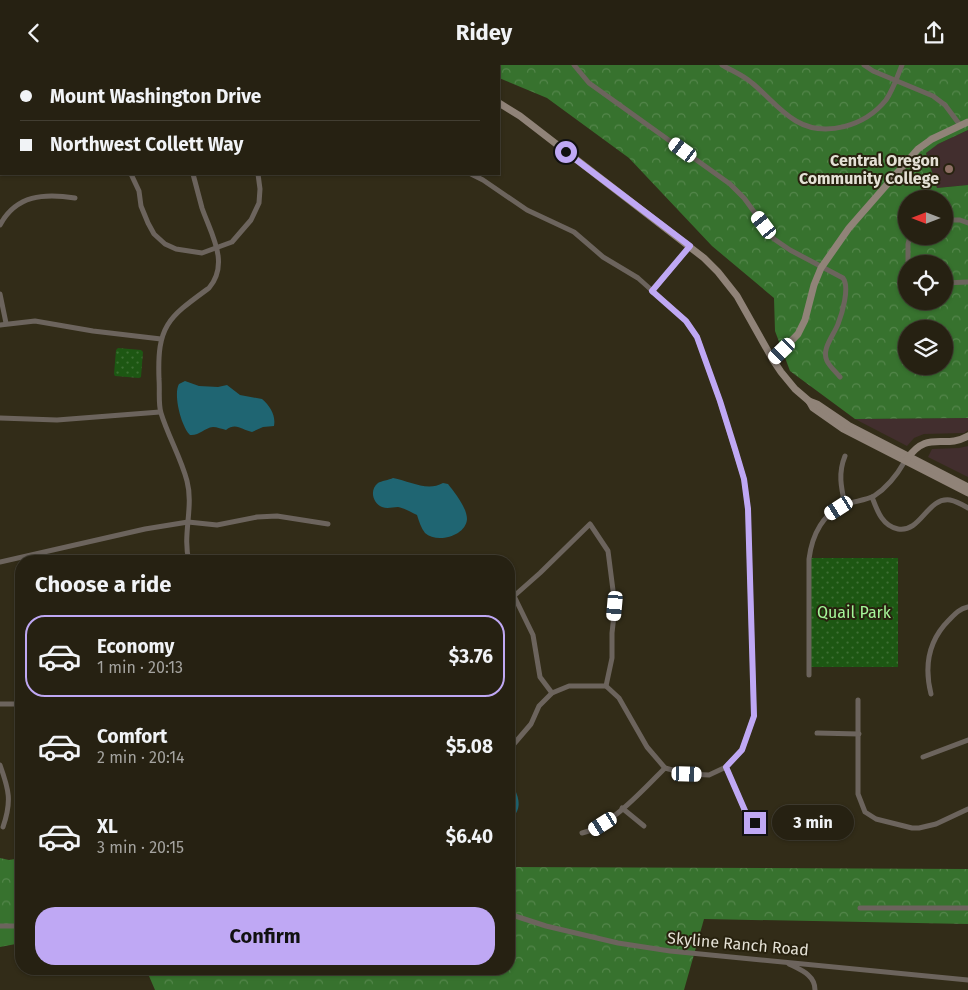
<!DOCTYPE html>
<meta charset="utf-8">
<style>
:root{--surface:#262112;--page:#322e20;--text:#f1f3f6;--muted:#a4a39f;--line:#423e32;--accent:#bfa8f4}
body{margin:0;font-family:"Fira Sans",sans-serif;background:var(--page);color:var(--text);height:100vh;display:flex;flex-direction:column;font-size:19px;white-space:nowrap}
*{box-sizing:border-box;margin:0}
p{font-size:16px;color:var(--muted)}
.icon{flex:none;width:28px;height:28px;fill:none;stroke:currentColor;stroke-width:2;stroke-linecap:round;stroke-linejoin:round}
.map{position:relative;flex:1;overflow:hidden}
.sheet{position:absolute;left:15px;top:490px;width:500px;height:420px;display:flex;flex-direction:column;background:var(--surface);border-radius:20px;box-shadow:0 1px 4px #0004,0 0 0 1px var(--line)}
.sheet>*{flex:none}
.top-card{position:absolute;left:0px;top:0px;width:500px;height:110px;box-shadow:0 1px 4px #0004,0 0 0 1px var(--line);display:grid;align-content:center;height:110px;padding:0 20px;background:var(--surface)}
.needle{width:32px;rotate:270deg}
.buttons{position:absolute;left:898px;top:125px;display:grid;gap:10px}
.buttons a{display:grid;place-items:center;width:55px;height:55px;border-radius:50%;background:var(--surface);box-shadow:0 1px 4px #0004,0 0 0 1px var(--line);font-size:25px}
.end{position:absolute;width:22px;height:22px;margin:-11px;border:6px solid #bfa8f4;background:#111;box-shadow:0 0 0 2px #111}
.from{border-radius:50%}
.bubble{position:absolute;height:35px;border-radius:18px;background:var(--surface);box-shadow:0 1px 4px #0004,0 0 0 1px var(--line);font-size:16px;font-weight:700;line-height:35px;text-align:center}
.car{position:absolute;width:15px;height:30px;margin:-15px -8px;border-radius:6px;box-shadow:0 0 4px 1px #0007;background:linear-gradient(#fff 24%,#345 0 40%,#fff 0 76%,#345 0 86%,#fff 0)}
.top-card b{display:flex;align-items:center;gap:18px;height:48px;font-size:19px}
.top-card b+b{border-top:1px solid var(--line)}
.top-card i{width:12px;height:12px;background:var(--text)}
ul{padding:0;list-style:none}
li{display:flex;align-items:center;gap:15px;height:82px;margin:0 10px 8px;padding:0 10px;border:2px solid transparent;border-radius:20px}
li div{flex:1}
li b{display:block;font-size:19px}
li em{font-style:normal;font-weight:700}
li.selected{border-color:var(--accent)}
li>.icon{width:45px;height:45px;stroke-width:1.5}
h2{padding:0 20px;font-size:22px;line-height:60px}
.primary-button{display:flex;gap:10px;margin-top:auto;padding:10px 20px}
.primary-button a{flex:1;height:58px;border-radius:20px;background:var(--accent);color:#111;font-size:20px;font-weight:700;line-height:58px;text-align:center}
header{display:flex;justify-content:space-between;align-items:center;height:65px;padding:0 20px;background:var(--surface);font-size:22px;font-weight:700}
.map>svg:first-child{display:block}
.education{fill:#422e2e}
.green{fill:url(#green-dots)}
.forest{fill:url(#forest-crowns);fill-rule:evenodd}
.water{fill:#1f6572}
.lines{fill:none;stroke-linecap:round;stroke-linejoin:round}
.street{stroke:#6c645d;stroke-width:5}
.secondary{stroke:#908378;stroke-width:7}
.route{stroke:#bfa8f4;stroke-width:6}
.education-dot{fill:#8d6e63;stroke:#28220f;stroke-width:2}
.labels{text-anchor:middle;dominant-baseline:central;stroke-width:4;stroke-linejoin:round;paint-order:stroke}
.poi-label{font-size:16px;font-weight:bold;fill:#e4e1d5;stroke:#28220f;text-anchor:end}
.park-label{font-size:16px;fill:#a5f699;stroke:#28220f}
.street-label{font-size:16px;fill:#e4e1d5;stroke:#28220f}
</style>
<header><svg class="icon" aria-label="back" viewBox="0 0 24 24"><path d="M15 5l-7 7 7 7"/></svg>Ridey<svg class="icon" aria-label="share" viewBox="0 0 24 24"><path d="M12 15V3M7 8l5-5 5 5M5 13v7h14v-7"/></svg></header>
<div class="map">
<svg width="968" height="925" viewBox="0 0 968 925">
<defs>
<pattern id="green-dots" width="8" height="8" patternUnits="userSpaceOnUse" patternTransform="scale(1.25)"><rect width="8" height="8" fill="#1d5713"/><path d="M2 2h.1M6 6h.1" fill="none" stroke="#3e6f34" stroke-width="1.8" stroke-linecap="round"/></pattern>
<pattern id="forest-crowns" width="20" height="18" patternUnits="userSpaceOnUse" patternTransform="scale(1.25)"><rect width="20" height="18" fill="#37722e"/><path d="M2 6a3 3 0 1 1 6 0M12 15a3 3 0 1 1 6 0" fill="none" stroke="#54864b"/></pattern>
</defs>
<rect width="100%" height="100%" fill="#322c18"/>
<g class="education">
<path d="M 968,65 L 968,120 L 937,123 L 926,87 L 938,79 Z"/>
<path d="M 968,353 L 968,365 L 964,368 L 924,369 L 914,373 L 907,381 L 855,354 Z"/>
<path d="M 968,381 L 968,412 L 928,392 L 932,384 L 959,383 Z"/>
</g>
<g class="green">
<path d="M 118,283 L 141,285 L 143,287 L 141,312 L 139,313 L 115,311 L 114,309 L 116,285 Z"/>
<rect x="810" y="493" width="88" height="109"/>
</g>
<g class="forest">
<path d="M 468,0 L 968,0 L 968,65 L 938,79 L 926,88 L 937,123 L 968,120 L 968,353 L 855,354 L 790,306 L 775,266 L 774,233 L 712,181 L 629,93 L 547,33 L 499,13 L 499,1 ZM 906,134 L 944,134 L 944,171 L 906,171 ZM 906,199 L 944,199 L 944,236 L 906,236 ZM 906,264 L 944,264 L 944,301 L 906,301 Z"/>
<path d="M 0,793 L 9,795 L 21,793 L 21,878 L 0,882 Z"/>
<path d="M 509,802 L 968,804 L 968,859 L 704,854 L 684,925 L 155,925 L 146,904 L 509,904 Z"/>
</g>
<g class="water">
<path d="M 185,316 L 199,321 L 218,322 L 227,320 L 240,330 L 262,334 C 270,341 276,350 274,361 L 263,362 L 252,367 C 242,365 236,357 226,365 C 222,364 217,362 213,362 C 204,363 199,371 190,370 C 181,361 173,329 179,319 Z"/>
<path d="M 393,413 C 410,416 427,427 443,418 L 448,419 C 455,428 467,443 467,454 C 466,471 437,479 425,468 C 421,463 419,456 417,450 C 411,447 404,443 398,442 C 392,442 388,444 382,442 C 373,438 369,425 378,418 C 381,416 389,415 393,413 Z"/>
<path d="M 509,722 L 516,727 C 521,740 519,747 509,757 Z"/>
</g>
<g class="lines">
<g class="street">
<path d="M 574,0 L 589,18 L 730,119 L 744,133 L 774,174 L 790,185 L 843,213 C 850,222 842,249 838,259 C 834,270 821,284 827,296 C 830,302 836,307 840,312"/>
<path d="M 722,0 C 732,6 743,10 752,18 C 767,30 779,46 796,56 C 825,73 865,61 886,35 C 893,25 897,12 902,0"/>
<path d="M 864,0 L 873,6 L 933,31 L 945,40 L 960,60"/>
<path d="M 0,44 L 1,44"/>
<path d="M 131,109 L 139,126 L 141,141 L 148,158 L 154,169 L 165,179 L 176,184 L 202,188 L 232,177 L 251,155 L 259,138 L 260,124 L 258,109"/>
<path d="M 471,109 L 483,115 L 527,145 L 574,167 L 603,192 L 638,213 L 686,256 L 697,272 L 720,336 L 744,414 L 748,444 L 754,651 L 742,685 L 726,702 L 709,710 L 687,709 L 665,703 L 647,682 L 619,633 L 606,621 L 569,621 L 552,628 L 539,641 L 531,659 L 513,680 L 509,683"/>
<path d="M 944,155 L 960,155 L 968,158"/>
<path d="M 0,160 C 16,130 44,128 75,133"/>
<path d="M 908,199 L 908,179 L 910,171"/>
<path d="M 944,218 L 968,217"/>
<path d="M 652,227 L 690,181"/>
<path d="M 0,229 L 6,258"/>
<path d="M 0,260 L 35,256 L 93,266 L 161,274"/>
<path d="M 0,353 L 57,355 L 160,347"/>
<path d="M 845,391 C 838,408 841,422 845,440"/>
<path d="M 872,432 C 877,445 882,461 898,464 C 921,468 927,432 950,435 C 956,436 963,440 968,443"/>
<path d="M 189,496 C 182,470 194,442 187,416 C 181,393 168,371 161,348 C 158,338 160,325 159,314 C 157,260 168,253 209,223 C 230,198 211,169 202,143 C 199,132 196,120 193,109"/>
<path d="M 0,497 L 145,464 L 188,457 L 217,460 L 257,452 L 277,451 L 328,459"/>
<path d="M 514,531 L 533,570 L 540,612 L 552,628"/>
<path d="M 509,534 L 514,531 L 540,508 L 590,459 L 608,486 L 615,541 L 612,568 L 612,593 L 606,621"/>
<path d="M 809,610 L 809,494 C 812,470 823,447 847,439 C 856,436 866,435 874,431 C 888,422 897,410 905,396"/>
<path d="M 931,629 C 924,601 928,576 949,555 C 955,549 959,544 968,542"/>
<path d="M 858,635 L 858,729 L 865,747 L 876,754 L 912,763 L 919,763 L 936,759 L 968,744"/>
<path d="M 0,639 L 15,639 L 21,636"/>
<path d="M 817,668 L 859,669"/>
<path d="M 923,692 L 968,675"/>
<path d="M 0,700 C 9,725 12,736 3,762"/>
<path d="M 726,702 L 746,748 L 755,758"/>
<path d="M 622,743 L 644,761"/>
<path d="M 582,768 C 611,761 644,724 665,703"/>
<path d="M 860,843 L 968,843"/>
<path d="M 509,849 L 546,861 L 618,878 L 670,886 L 968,915"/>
<path d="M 0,861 L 21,861"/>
<path d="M 789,899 C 801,905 815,910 815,925"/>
</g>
<g class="secondary">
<path d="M 198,0 L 199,1"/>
<path d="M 208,0 L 210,1"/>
<path d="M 499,38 L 520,51 L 704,193 L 718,207 L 737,231 L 773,295 L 781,307 L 795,324 L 809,336 L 813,343 L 843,364 L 968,428"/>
<path d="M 773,295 L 798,269 L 805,255 L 814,220 L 821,203 L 849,163 L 918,84 L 932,74 L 968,57"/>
<path d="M 809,336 L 817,339 L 848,360 L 968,422"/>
<path d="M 907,394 C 928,364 944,385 968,371"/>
</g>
</g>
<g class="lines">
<path class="route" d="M 566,87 L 690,181 L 652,226 L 686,256 L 697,272 L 720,336 L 735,384 L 744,414 L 748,444 L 754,651 L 742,685 L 726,702 L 746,748 L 755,758"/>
</g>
<circle class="education-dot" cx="949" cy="104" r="5"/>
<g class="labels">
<g class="poi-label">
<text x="939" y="95">Central Oregon<tspan x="939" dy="18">Community College</tspan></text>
</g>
<g class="park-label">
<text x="854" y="547">Quail Park</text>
</g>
<g class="street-label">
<text transform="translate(738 879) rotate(5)">Skyline Ranch Road</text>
</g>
</g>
</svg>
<div class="buttons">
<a><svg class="needle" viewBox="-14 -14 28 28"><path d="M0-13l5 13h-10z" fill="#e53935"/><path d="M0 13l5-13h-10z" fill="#a4a39f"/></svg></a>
<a><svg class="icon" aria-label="locate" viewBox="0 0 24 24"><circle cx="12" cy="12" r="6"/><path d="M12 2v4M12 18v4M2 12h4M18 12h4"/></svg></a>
<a><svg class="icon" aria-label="layers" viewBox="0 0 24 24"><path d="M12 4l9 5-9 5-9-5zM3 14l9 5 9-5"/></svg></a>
</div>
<i class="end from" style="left:566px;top:87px"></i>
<i class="end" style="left:755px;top:758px"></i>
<div class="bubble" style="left:772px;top:740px;width:82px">3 min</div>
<i class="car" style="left:683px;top:85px;rotate:306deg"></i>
<i class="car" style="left:764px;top:160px;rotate:323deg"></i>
<i class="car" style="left:782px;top:286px;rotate:226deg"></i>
<i class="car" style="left:839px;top:443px;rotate:237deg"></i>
<i class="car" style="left:615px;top:541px;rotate:185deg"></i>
<i class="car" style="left:687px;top:709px;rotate:92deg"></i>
<i class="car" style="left:603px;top:759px;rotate:238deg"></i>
<div class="top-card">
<b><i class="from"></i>Mount Washington Drive</b>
<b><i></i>Northwest Collett Way</b>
</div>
<section class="sheet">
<h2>Choose a ride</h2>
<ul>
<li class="selected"><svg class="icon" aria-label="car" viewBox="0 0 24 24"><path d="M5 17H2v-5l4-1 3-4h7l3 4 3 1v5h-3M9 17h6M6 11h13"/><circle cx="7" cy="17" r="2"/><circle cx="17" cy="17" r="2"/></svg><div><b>Economy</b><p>1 min · 20:13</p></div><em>$3.76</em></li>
<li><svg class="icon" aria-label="car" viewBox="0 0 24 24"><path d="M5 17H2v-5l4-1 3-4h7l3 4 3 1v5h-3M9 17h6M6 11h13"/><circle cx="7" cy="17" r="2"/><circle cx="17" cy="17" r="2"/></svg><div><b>Comfort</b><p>2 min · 20:14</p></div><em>$5.08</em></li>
<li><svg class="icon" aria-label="car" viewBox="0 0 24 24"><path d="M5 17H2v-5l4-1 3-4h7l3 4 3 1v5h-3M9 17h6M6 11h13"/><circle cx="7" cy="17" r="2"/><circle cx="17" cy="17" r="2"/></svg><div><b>XL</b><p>3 min · 20:15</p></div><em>$6.40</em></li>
</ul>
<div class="primary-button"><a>Confirm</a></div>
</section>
</div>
